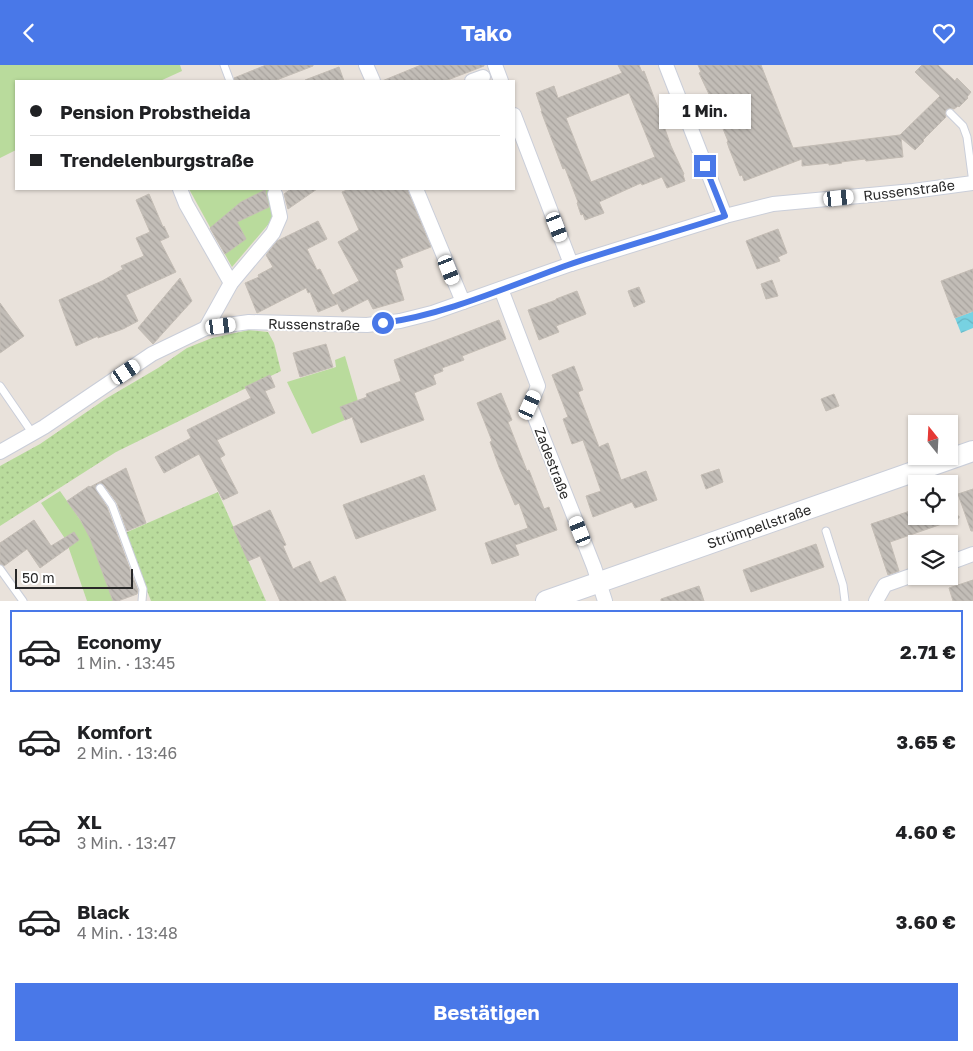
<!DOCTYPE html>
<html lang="de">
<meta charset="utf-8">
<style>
:root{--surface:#fff;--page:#f6f6f6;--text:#202124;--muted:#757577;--line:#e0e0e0;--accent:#4978e8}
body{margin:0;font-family:"Golos Text",sans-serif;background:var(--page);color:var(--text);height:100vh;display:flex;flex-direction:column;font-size:19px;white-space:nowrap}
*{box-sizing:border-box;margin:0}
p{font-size:16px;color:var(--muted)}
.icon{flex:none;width:28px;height:28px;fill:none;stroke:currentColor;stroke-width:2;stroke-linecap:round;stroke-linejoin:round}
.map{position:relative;height:536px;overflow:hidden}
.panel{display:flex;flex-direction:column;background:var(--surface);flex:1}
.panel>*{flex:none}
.top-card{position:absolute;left:15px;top:15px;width:500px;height:110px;border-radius:0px;box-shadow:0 1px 4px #0004;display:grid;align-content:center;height:110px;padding:0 15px;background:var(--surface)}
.needle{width:32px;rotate:342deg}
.buttons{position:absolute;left:908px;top:350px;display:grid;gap:10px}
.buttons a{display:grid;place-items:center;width:50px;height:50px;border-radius:0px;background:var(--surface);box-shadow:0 1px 4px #0004;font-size:25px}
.scale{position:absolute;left:15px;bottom:12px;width:118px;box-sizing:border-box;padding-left:5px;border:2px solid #282828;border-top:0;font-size:14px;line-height:18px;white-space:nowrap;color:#282828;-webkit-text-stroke:4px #fff;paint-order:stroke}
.end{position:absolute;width:22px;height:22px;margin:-11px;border:6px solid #4978e8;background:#fff;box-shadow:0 0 0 2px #fff}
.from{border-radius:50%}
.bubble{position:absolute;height:35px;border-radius:0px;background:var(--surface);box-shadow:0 1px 4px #0004;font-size:16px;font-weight:700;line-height:35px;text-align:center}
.car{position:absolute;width:15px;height:30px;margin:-15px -8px;border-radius:6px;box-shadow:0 0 4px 1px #0007;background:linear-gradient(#fff 24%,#345 0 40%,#fff 0 76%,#345 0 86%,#fff 0)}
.top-card b{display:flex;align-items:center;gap:18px;height:48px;font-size:19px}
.top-card b+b{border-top:1px solid var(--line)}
.top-card i{width:12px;height:12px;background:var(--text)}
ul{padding:9px 0 0;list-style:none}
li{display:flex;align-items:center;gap:15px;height:82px;margin:0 10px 8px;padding:0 5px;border:2px solid transparent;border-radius:0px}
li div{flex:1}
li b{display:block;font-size:19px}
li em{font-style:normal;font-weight:700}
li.current{border-color:var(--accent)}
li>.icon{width:45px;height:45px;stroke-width:1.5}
.cta{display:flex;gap:10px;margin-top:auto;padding:10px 15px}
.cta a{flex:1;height:58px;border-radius:0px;background:var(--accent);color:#fff;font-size:20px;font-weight:700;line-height:58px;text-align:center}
header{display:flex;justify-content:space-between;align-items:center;height:65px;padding:0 15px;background:var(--accent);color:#fff;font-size:22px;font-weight:700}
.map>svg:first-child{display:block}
.grass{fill:url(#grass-dots)}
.garden{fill:#b9db9c}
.water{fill:url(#water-waves)}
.building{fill:url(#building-back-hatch);stroke:#c4bdb5;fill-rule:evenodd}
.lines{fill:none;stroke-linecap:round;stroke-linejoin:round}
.lane-casing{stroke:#caced9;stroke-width:9}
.street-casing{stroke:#caced9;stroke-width:16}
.secondary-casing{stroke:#caced9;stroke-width:22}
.lane{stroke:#fff;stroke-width:7}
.street{stroke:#fff;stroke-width:14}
.secondary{stroke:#fff;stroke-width:20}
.route{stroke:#4978e8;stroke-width:6}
.labels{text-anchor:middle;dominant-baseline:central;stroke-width:4;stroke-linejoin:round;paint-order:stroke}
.street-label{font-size:14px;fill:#282828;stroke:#fff}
</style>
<header><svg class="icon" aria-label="back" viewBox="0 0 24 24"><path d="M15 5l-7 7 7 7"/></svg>Tako<svg class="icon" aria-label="heart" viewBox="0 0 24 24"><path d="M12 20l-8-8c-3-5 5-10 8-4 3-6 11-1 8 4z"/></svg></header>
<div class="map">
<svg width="973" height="536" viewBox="0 0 973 536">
<defs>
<pattern id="grass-dots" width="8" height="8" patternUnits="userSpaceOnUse" patternTransform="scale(1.25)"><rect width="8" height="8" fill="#b9db9c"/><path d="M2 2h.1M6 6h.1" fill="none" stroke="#9fbc86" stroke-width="1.8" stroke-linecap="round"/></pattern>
<pattern id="water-waves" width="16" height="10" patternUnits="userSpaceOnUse" patternTransform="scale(1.25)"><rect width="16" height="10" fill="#77d2e2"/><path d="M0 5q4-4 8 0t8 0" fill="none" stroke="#67b4c2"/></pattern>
<pattern id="building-back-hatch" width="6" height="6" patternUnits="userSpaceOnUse" patternTransform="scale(1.25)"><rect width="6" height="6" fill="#c2bdb7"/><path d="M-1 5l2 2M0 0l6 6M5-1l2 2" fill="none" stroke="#a7a29d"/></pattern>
</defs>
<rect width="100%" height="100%" fill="#e9e2db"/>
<g class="grass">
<path d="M 249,265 L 268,267 L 274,278 L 281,306 L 116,387 L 0,461 L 0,401 L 40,379 L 107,333 L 158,303 L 187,283 L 212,273 Z"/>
<path d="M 218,427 L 266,536 L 151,536 L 125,468 Z"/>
</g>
<g class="garden">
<path d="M 0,0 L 180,0 L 182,6 L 160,16 L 16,16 L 16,85 L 0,93 Z"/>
<path d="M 189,124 L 269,124 L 275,146 L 272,155 L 232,202 Z"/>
<path d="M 345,291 L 358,336 L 345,355 L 312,369 L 287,317 L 336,302 L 335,295 Z"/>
<path d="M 60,426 L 81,456 L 90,473 L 113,536 L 87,536 L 66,475 L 41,438 Z"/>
</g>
<path class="water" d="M 972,245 L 973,245 L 973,263 L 961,268 L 955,253 L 972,247 Z"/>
<g class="building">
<path d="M 266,0 L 313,0 L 313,1 L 274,16 L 235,16 L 234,13 Z"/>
<path d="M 421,0 L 484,0 L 484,1 L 445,16 L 382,16 Z"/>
<path d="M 618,0 L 639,0 L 642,7 L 644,6 L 666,64 L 665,64 L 671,81 L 684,109 L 683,110 L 685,116 L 667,123 L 662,112 L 642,120 L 641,118 L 599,137 L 604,148 L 585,155 L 583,149 L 581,150 L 577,138 L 578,137 L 565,103 L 563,104 L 541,46 L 542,46 L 536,28 L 554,21 L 558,33 L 622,8 ZM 629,28 L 655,92 L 591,117 L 566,53 Z"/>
<path d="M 698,0 L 761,0 L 793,83 L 900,70 L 940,31 L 915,7 L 922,0 L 938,0 L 955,16 L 957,13 L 971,27 L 967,32 L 968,33 L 959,42 L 958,41 L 954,44 L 949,43 L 946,45 L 945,49 L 946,52 L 923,75 L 924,76 L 915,85 L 901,73 L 903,92 L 866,96 L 865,94 L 841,97 L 842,98 L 829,100 L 829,98 L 802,101 L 802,94 L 744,116 L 742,110 L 740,111 L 729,83 L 727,77 L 728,76 L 719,54 L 718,54 L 713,42 L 715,42 L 699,8 L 701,7 Z"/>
<path d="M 339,2 L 344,16 L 306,16 L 305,15 Z"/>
<path d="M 291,124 L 317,124 L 288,144 L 284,129 Z"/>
<path d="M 350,124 L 407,124 L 431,182 L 400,194 L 403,202 L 395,205 L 404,235 L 373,244 L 368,234 L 342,247 L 333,230 L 359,216 L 338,177 L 359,165 L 342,127 Z"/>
<path d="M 265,125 L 269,142 L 237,157 L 246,174 L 225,189 L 210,163 L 241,137 Z"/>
<path d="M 149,129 L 163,162 L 164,161 L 169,172 L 160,176 L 176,207 L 126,230 L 138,256 L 123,264 L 98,273 L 98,271 L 76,281 L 59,235 L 102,216 L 123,204 L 121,201 L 144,191 L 136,173 L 150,167 L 136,135 Z"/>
<path d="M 318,156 L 327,174 L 307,184 L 317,205 L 320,204 L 337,239 L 318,247 L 310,227 L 308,228 L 306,223 L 257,248 L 245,218 L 259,212 L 258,210 L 273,202 L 266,190 L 277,176 Z"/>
<path d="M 778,164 L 787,188 L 778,192 L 780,196 L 757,204 L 746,176 Z"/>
<path d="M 973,204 L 973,246 L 955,253 L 941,216 Z"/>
<path d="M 180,213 L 192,236 L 153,279 L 138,263 Z"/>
<path d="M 772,215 L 778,231 L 766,234 L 761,219 Z"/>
<path d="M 639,222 L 645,237 L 634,242 L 628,226 Z"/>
<path d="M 577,226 L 586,249 L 556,261 L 559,267 L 539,275 L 528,245 L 556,235 L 556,234 Z"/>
<path d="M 0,238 L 24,271 L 0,288 Z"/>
<path d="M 499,255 L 506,274 L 462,291 L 464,295 L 442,303 L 443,306 L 433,310 L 436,319 L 414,328 L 424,355 L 361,378 L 352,352 L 345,355 L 340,342 L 367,332 L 366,329 L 401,316 L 394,295 Z"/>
<path d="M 326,279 L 333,302 L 300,312 L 293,288 Z"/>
<path d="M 574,301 L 583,325 L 578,327 L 599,382 L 608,378 L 621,415 L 646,406 L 657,435 L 635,443 L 632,437 L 593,452 L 586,431 L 601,426 L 583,375 L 572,379 L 563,354 L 568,352 L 552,310 Z"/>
<path d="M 270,310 L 275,322 L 265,326 L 275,348 L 217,375 L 225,390 L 220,393 L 238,428 L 223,435 L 199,389 L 164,408 L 155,392 L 191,373 L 187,365 L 251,333 L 245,322 Z"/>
<path d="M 501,328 L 512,355 L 508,357 L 527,406 L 529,405 L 544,444 L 549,442 L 557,465 L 515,480 L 519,490 L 492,499 L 485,478 L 528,463 L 519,438 L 515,440 L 499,402 L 490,377 L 492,376 L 477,338 Z"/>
<path d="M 834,329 L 839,341 L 826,346 L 821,334 Z"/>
<path d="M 126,403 L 146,458 L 127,466 L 117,438 L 104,420 L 99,418 L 95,423 L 107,442 L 138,526 L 137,529 L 118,536 L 113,536 L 90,473 L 80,454 L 67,436 L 89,421 L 90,422 Z"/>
<path d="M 719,404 L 723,417 L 706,424 L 701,410 Z"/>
<path d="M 424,410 L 436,445 L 356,474 L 343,440 Z"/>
<path d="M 973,424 L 973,466 L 971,466 L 958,429 Z"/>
<path d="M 916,444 L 916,451 L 959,451 L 959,453 L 890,477 L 899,506 L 888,510 L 871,459 Z"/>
<path d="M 270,445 L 286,480 L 283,481 L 293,504 L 310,496 L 320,518 L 335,511 L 346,536 L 280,536 L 260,491 L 248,496 L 233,462 Z"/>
<path d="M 34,455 L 51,481 L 74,467 L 79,475 L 40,503 L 27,484 L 4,501 L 0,499 L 0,478 Z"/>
<path d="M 816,479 L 824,502 L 751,527 L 743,505 Z"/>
<path d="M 973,515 L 973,536 L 953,536 L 949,523 Z"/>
<path d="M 699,521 L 704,536 L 661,536 L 661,534 Z"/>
</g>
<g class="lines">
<g class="lane-casing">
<g id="lane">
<path d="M 224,0 L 230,16"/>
<path d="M 950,48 L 963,61 L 967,72 L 973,118"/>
<path d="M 0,321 L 33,369"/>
<path d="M 100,423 L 112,440 L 143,524 L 142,536"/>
<path d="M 826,466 L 843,520 L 845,536"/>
<path d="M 0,504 L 23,536"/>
</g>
</g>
<g class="street-casing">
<g id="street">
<path d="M 366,0 L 373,16"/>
<path d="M 495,0 L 501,16"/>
<path d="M 666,0 L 725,151"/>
<path d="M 472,16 L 483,12"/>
<path d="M 514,50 L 571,199"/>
<path d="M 180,124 L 186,139 L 231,218"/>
<path d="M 416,124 L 463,237"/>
<path d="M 501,224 L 538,321 L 530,340 L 594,502 L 605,536"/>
<path d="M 206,263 L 231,218 L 273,168 L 280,152 L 275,129"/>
<path d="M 0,387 L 44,362 L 152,289 L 206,263 L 249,257 L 367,260 L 400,256 L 432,248 L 571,199 L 725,151 L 773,139 L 913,126 L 973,118"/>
<path d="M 949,498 L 973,489"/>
<path d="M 876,536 L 885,520 L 916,509"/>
</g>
</g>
<g class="secondary-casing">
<path id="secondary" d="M 546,536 L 973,386"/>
</g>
<use href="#lane" class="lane"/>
<use href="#street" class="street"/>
<use href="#secondary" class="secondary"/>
</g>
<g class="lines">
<path class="route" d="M 383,258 C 445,250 509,221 568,200 C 620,182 673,168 725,151 L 705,101"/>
</g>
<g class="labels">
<g class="street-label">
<text transform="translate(909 125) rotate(-7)">Russenstraße</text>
<text transform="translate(314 259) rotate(1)">Russenstraße</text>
<text transform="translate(553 398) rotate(69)">Zadestraße</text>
<text transform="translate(759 461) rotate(-19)">Strümpellstraße</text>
</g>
</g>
</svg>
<div class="buttons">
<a><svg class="needle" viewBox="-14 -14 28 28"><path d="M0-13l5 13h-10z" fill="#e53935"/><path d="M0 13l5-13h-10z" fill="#757577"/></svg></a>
<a><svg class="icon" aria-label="locate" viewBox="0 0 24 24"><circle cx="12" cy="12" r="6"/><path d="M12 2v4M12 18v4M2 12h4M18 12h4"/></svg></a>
<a><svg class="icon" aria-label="layers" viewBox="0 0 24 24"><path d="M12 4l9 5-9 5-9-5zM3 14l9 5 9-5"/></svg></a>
</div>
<div class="scale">50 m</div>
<i class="end from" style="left:383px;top:258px"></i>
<i class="end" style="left:705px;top:101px"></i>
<div class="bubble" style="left:659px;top:29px;width:92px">1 Min.</div>
<i class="car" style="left:839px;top:133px;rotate:84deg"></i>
<i class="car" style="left:557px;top:162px;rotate:159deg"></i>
<i class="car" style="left:449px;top:205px;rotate:158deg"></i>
<i class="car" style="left:221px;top:261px;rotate:83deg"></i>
<i class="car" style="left:126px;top:307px;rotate:56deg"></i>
<i class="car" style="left:530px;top:340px;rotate:24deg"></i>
<i class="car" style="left:580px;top:466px;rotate:338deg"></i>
<div class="top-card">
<b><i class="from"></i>Pension Probstheida</b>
<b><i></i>Trendelenburgstraße</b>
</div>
</div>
<section class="panel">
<ul>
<li class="current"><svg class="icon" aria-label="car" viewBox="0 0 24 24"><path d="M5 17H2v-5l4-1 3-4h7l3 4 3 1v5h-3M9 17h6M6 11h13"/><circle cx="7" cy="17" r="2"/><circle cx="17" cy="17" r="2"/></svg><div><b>Economy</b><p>1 Min. · 13:45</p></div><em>2.71 €</em></li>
<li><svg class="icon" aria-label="car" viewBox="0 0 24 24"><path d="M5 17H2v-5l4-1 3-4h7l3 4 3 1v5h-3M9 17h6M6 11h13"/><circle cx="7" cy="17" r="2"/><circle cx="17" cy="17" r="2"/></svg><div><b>Komfort</b><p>2 Min. · 13:46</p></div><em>3.65 €</em></li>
<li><svg class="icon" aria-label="car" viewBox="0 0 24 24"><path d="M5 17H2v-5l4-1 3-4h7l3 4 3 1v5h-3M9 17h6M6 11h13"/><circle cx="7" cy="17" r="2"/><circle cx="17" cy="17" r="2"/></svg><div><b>XL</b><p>3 Min. · 13:47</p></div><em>4.60 €</em></li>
<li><svg class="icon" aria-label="car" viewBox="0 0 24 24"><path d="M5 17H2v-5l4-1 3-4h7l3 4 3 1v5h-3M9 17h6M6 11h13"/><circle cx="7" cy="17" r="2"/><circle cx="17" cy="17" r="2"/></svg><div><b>Black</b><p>4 Min. · 13:48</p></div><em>3.60 €</em></li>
</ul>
<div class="cta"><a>Bestätigen</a></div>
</section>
